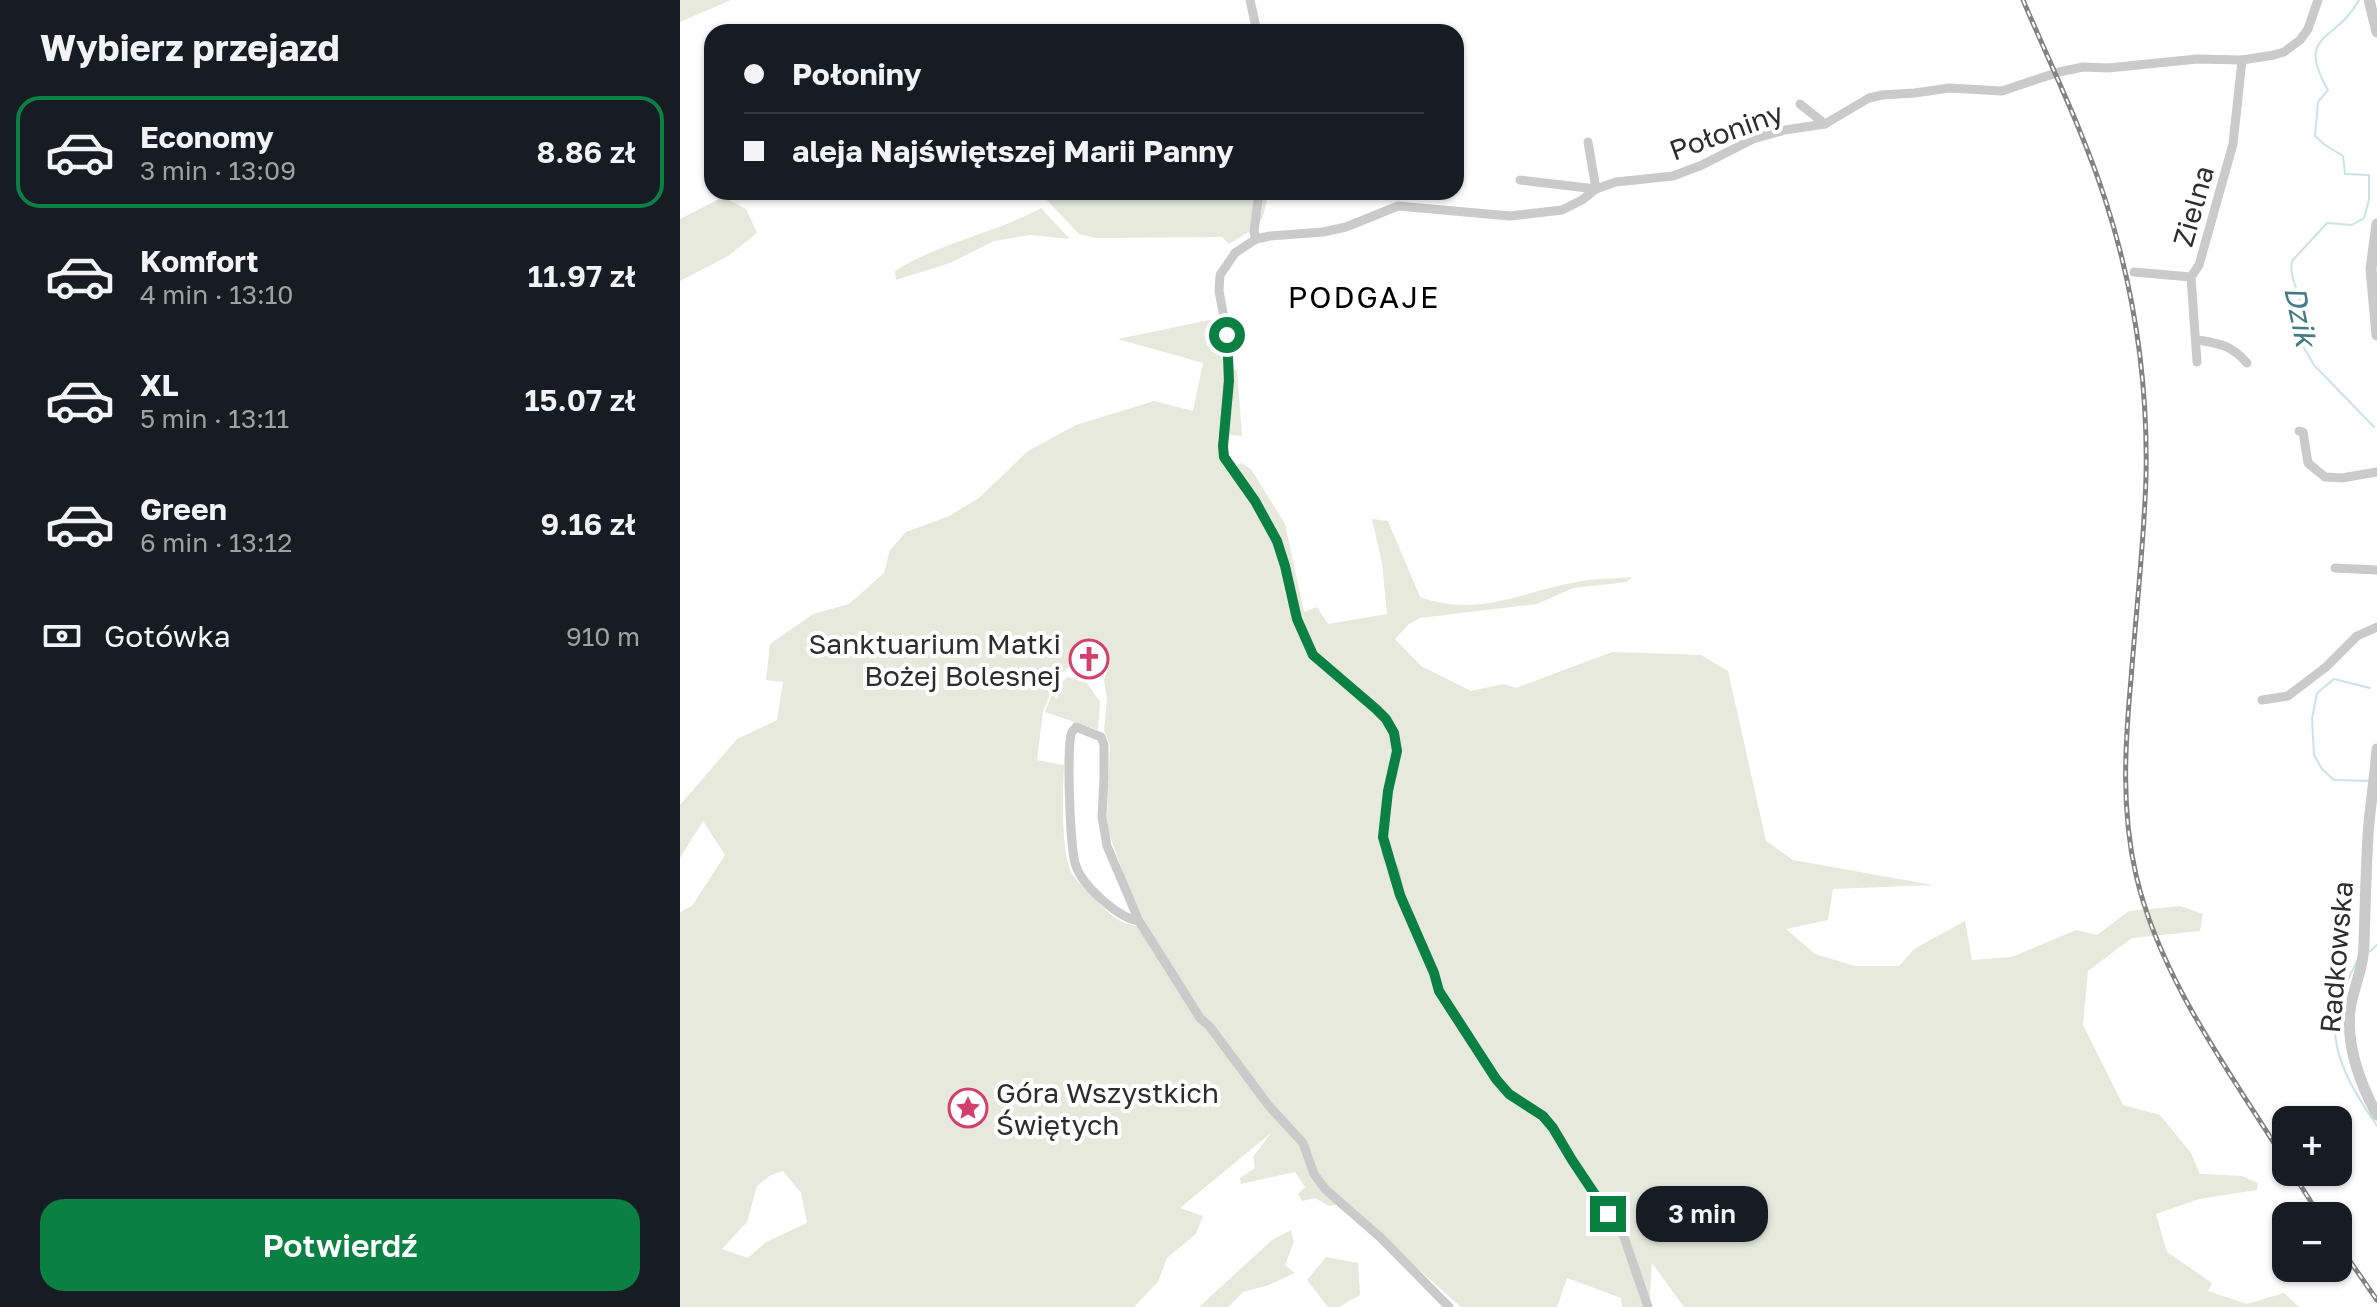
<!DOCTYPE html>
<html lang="pl">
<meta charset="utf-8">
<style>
:root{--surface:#171b24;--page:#242831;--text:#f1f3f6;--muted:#9ea1a6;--line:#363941;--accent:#0b8043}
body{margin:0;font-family:"Golos Text",sans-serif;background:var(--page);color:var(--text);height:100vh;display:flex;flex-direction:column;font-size:30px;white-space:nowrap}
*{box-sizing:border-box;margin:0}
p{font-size:26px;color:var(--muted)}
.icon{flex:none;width:44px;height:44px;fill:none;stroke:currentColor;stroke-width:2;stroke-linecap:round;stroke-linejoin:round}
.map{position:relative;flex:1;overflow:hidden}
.drawer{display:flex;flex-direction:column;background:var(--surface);width:680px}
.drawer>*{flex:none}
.guide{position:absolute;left:24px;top:24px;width:760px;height:176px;border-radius:24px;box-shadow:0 2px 6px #0004;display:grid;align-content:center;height:176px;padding:0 40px;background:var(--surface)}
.fabs{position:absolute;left:1592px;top:1106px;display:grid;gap:16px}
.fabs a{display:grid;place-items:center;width:80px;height:80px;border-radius:16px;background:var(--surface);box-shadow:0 2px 6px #0004;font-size:40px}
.end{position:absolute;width:36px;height:36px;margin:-18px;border:10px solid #0b8043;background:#fff;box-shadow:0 0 0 4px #fff}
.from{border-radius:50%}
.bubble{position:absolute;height:56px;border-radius:24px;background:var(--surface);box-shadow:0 2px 6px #0004;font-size:26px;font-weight:600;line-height:56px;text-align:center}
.guide b{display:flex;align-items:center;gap:28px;height:76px;font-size:30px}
.guide b+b{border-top:2px solid var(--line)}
.guide i{width:20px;height:20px;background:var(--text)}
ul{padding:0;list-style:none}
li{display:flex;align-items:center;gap:24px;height:112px;margin:0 16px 12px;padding:0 24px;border:4px solid transparent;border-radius:24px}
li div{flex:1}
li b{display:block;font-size:30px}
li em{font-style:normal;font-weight:600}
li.selected{border-color:var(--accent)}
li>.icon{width:72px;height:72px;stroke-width:1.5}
h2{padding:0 40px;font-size:36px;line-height:96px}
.pay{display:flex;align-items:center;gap:20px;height:88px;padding:0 40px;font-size:30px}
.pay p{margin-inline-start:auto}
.button{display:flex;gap:16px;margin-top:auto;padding:16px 40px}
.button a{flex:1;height:92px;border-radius:24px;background:var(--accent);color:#fff;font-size:32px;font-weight:600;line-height:92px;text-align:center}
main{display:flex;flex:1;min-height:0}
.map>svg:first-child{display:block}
.green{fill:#e6e9dc;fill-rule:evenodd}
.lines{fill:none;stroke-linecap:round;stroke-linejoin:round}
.stream{stroke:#cae3e7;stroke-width:2}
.minor{stroke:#cacaca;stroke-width:9}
.tertiary{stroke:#cacaca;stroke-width:11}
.rail-casing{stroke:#828282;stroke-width:5}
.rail{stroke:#fff;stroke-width:2;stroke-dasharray:6;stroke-linecap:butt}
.route{stroke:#0b8043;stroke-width:10}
.labels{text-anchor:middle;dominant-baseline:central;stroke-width:8;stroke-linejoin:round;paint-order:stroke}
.street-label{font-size:28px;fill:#2d2d2d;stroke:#fff}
.poi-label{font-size:28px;fill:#2d2d2d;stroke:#fff;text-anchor:end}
.neighbourhood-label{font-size:30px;letter-spacing:2px;fill:#000;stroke:#fff}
.water-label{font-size:30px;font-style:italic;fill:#447c86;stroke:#fff}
</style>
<main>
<section class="drawer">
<h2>Wybierz przejazd</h2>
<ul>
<li class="selected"><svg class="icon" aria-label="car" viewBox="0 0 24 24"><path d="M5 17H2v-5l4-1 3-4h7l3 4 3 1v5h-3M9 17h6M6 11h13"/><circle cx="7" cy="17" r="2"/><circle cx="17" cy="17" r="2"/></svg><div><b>Economy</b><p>3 min · 13:09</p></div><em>8.86 zł</em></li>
<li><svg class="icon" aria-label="car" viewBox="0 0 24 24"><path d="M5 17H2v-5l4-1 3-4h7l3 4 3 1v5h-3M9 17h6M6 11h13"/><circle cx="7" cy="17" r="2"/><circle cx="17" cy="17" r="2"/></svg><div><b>Komfort</b><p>4 min · 13:10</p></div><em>11.97 zł</em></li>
<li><svg class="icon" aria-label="car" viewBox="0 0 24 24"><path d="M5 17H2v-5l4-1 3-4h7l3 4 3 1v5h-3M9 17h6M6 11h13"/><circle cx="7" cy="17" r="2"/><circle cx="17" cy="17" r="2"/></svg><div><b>XL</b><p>5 min · 13:11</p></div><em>15.07 zł</em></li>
<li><svg class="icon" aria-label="car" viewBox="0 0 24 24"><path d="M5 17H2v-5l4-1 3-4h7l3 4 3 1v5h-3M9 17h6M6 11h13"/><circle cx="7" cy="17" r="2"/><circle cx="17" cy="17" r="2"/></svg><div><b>Green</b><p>6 min · 13:12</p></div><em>9.16 zł</em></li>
</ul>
<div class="pay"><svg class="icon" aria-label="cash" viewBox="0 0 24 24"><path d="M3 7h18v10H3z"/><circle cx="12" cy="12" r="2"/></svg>Gotówka<p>910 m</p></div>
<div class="button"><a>Potwierdź</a></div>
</section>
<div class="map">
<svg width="1697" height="1307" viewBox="0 0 1697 1307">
<rect width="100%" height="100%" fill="#fff"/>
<g class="green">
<path d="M 0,0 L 51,0 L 0,22 Z"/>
<path d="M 364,192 L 588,192 C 583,228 579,225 549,244 L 542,237 L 416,238 L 399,234 L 366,199 Z"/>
<path d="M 43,197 L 66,209 L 77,233 L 48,256 L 0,281 L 0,219 Z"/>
<path d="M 361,208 L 390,239 L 350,235 L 314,241 L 270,263 L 216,280 L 215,271 C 260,242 314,234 361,208 Z"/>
<path d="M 534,319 L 543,366 L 557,370 L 562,436 L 538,434 C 537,451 539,458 549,471 L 561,463 L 571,469 L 605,524 L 624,612 L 637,607 L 648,624 L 707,614 L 702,563 L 692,519 L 708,521 L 740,597 C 800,618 840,592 897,582 C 914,578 934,579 952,577 L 947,582 L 893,588 L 857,604 L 740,618 L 729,624 L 715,639 L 741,666 L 791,691 L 824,684 L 836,688 L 932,652 L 1021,655 L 1048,671 L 1086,841 L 1113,860 L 1253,885 L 1153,889 L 1148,920 L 1106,929 L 1135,954 L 1175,966 L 1219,966 L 1234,949 L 1285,921 L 1292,960 L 1332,957 L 1396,930 L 1417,935 L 1449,911 L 1500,906 L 1523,914 L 1520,931 L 1452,938 L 1408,971 L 1403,1025 L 1443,1105 L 1480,1115 L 1511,1153 L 1520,1174 L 1562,1176 L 1578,1183 L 1577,1190 L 1519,1199 L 1476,1214 L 1487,1252 L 1532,1283 L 1528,1291 L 1567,1304 L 1604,1293 L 1619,1307 L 1004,1307 L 972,1263 L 969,1307 L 942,1307 L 941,1298 L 887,1278 L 877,1307 L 781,1307 L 664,1203 L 649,1206 L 635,1198 L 622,1201 L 618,1194 L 625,1187 L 615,1172 L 561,1184 L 560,1178 L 575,1168 L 573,1157 L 591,1133 L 500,1208 L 523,1216 L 516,1234 L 487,1258 L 478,1282 L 454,1307 L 0,1307 L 0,912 L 12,906 L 45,855 L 23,821 L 0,858 L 0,805 L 57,739 L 97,720 L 103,682 L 86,680 L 90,644 L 133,614 L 169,604 L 204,573 L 210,550 L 226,532 L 269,516 L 299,498 L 348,451 L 396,425 L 474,401 L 513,411 L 523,363 L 438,339 ZM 404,641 C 426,640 416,657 429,664 L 424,680 L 427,699 L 424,731 L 430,745 L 427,817 L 429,833 L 446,881 L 467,927 C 444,926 434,919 419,903 C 411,894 400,885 393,875 C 380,856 383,789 384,765 L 357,760 L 363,711 L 378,676 L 390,666 L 397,647 ZM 103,1171 L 121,1193 L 127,1223 L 86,1242 L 68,1258 L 42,1249 L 67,1222 L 77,1186 L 91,1175 Z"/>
<path d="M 388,677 L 407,683 L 420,702 L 418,730 L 365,712 L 374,689 L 375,698 L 378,698 L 378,685 Z"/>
<path d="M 611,1230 L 614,1242 L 605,1265 L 615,1273 L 589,1285 L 563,1292 L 548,1307 L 519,1307 L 592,1240 Z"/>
<path d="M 646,1257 L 678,1263 L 680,1295 L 659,1307 L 648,1307 L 627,1280 Z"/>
</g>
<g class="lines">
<g class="stream">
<path d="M 1679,0 C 1655,44 1615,32 1648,90 L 1638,102 L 1635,136 L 1645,145 L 1663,156 L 1665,174 L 1689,175 L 1689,200 L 1684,218 L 1672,225 L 1647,223 L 1612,261 C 1609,274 1617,288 1620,301 C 1622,309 1622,334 1620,341 L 1634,365 L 1694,427"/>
<path d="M 1690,688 L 1654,679 L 1637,693 L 1632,719 L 1634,755 L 1642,769 L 1654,780 L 1691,781"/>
<path d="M 1689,952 L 1697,945"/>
<path d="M 1677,961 C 1671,974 1663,988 1659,1002 C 1644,1047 1673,1090 1697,1126"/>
</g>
<g class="minor">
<path d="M 570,0 L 577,32"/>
<path d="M 1120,104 L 1145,124"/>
<path d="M 840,180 L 916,189 L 908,142"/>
<path d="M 576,239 L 574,232 L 579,192"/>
<path d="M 1454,272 L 1511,277"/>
<path d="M 1518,340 C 1541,344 1551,345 1567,363"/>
<path d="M 1517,362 L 1511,277 L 1519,265 L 1553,144 L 1562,60"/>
<path d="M 1619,431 L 1623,432 L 1628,463 L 1645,477 L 1662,478 L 1697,472"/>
<path d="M 1655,568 L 1697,570"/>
<path d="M 1582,700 L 1608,696 L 1646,667 L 1677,636 L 1697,627"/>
<path d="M 459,921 C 438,918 403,886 396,866 C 390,853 386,742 392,732 C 393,730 395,729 396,727 L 421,737 L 424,745 L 424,778 L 422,817 L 427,846 L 459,921 L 520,1018 L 530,1027 L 589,1106 L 623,1143 L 634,1174 L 645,1189 L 701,1238 L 769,1307"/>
<path d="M 968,1307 L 944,1237 L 892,1160 L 873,1128 L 863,1116 L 829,1094 L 816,1079 L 759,991 L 754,973 L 720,895 L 715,871 L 707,856 L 703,837 L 708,791 L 717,751 L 714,733 L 706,719 L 696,709 L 633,655 L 617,619 L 605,566 L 597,541 L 575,501 L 544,457 L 543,446 L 549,364 L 546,328 L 539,291 L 540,275 L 555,253 L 576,239 L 590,236 L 643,232 L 666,227 L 718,206 L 830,216 L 882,210 L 902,200 L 916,189 L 936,182 L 993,176 L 1022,165 L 1073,139 L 1105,130 L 1145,124 L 1189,98 L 1202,95 L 1235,93 L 1269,88 L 1322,91 L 1379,72 L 1403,67 L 1428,68 L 1517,59 L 1562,60 L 1594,55 L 1604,52 L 1620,40 L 1628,29 L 1638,0"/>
</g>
<g class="tertiary">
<path d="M 1689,0 L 1697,32"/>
<path d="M 1697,224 L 1691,269 L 1697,335"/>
<path d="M 1697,749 C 1695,778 1690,806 1688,835 C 1686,871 1685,908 1684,945 C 1684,968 1673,988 1670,1010 C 1666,1047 1680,1083 1697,1115"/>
</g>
<g class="rail-casing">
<g id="rail">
<path d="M 1343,0 C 1371,66 1403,131 1425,199 C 1454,288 1468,383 1466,477 C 1464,544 1456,612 1451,679 C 1445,745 1441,810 1456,875 C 1480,979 1550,1072 1606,1162"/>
<path d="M 1612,1172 L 1640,1216"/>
<path d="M 1658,1244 L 1697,1300"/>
</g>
</g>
<use href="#rail" class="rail"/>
</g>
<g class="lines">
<path class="route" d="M 547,335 L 549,381 L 543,446 L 544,457 L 575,501 L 597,541 L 605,566 L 617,619 L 633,655 L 696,709 L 706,719 L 714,733 L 717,751 L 708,791 L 703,837 L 720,895 L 754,973 L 759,991 L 816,1079 L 829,1094 L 863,1116 L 873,1128 L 892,1160 L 928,1214"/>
</g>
<defs>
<g id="church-ring" transform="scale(2)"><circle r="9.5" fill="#fff" stroke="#d3406e" stroke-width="1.5"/><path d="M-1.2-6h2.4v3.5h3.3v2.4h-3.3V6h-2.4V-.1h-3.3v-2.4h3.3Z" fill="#d3406e"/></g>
<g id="sight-ring" transform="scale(2)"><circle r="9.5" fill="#fff" stroke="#d3406e" stroke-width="1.5"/><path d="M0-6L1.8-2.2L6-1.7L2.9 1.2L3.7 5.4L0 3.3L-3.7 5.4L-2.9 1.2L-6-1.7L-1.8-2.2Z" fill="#d3406e"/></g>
</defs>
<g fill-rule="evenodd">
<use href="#church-ring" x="409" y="659"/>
<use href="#sight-ring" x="288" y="1108"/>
</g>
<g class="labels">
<g class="street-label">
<text transform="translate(1046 131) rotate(-20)">Połoniny</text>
<text transform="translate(1513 206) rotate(-74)">Zielna</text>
<text transform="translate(1656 957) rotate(-85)">Radkowska</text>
</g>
<g class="poi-label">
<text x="381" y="643">Sanktuarium Matki<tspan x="381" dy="32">Bożej Bolesnej</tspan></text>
<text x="316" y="1092" text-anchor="start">Góra Wszystkich<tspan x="316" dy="32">Świętych</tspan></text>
</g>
<g class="neighbourhood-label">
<text x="684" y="297">PODGAJE</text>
</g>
<g class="water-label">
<text transform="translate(1621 316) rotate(78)">Dzik</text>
</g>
</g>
</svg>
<div class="fabs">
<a>+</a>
<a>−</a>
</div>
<i class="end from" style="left:547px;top:335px"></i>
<i class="end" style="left:928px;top:1214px"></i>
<div class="bubble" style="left:956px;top:1186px;width:132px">3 min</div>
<div class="guide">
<b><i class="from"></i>Połoniny</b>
<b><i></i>aleja Najświętszej Marii Panny</b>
</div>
</div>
</main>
